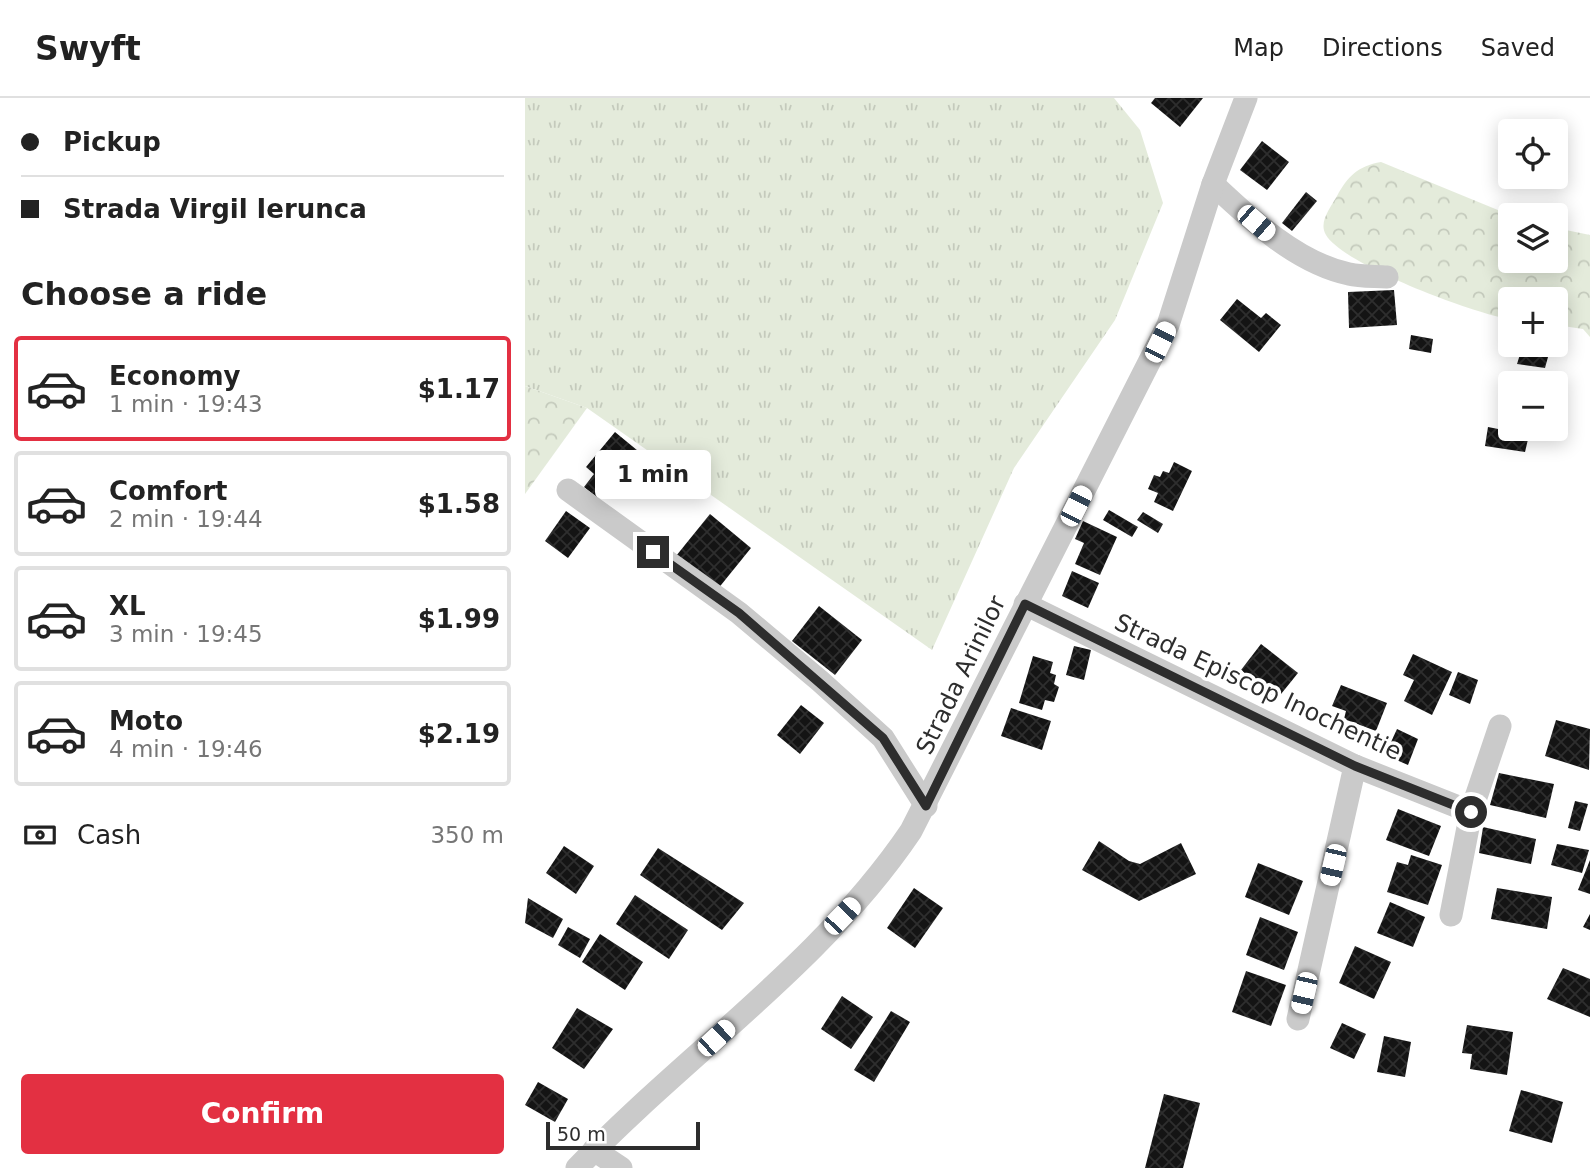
<!DOCTYPE html>
<meta charset="utf-8">
<style>
:root{--surface:#fff;--page:#f2f2f2;--text:#222;--muted:#767676;--line:#e0e0e0;--accent:#e33042}
body{margin:0;font-family:"DejaVu Sans",sans-serif;background:var(--page);color:var(--text);height:100vh;display:flex;flex-direction:column;font-size:26px;white-space:nowrap}
*{box-sizing:border-box;margin:0}
p{font-size:23px;color:var(--muted)}
.icon{flex:none;width:38px;height:38px;fill:none;stroke:currentColor;stroke-width:2;stroke-linecap:round;stroke-linejoin:round}
.map{position:relative;flex:1;overflow:hidden}
.drawer{display:flex;flex-direction:column;background:var(--surface);width:525px}
.drawer>*{flex:none}
.guide{display:grid;align-content:center;height:154px;padding:0 21px;background:var(--surface)}
.tools{position:absolute;left:973px;top:21px;display:grid;gap:14px}
.tools a{display:grid;place-items:center;width:70px;height:70px;border-radius:7px;background:var(--surface);box-shadow:0 4px 18px #0003;font-size:35px}
.scale{position:absolute;left:21px;bottom:18px;width:154px;box-sizing:border-box;padding-left:7px;border:4px solid #2d2d2d;border-top:0;font-size:19px;line-height:24px;white-space:nowrap;color:#2d2d2d;-webkit-text-stroke:5px #fff;paint-order:stroke}
.end{position:absolute;width:32px;height:32px;margin:-16px;border:9px solid #2d2d2d;background:#fff;box-shadow:0 0 0 4px #fff}
.from{border-radius:50%}
.bubble{position:absolute;height:49px;border-radius:7px;background:var(--surface);box-shadow:0 4px 18px #0003;font-size:23px;font-weight:700;line-height:49px;text-align:center}
.car{position:absolute;width:21px;height:42px;margin:-21px -10px;border-radius:9px;box-shadow:0 0 5px 2px #0007;background:linear-gradient(#fff 24%,#345 0 40%,#fff 0 76%,#345 0 86%,#fff 0)}
.guide b{display:flex;align-items:center;gap:24px;height:66px;font-size:26px}
.guide b+b{border-top:2px solid var(--line)}
.guide i{width:18px;height:18px;background:var(--text)}
ul{padding:0;list-style:none}
li{display:flex;align-items:center;gap:21px;height:105px;margin:0 14px 10px;padding:0 7px;border:4px solid var(--line);border-radius:7px}
li div{flex:1}
li b{display:block;font-size:26px}
li em{font-style:normal;font-weight:700}
li.on{border-color:var(--accent)}
li>.icon{width:63px;height:63px;stroke-width:1.5}
h2{padding:0 21px;font-size:32px;line-height:84px}
.pay{display:flex;align-items:center;gap:18px;height:77px;padding:0 21px;font-size:26px}
.pay p{margin-inline-start:auto}
.primary-button{display:flex;gap:14px;margin-top:auto;padding:14px 21px}
.primary-button a{flex:1;height:80px;border-radius:7px;background:var(--accent);color:#fff;font-size:28px;font-weight:700;line-height:80px;text-align:center}
header{display:flex;align-items:center;gap:42px;box-sizing:border-box;height:98px;padding:0 35px;background:var(--surface);border-bottom:2px solid var(--line)}
header strong{font-size:33px}
nav{display:flex;gap:38px;margin-inline-start:auto;font-size:24px}
main{display:flex;flex:1;min-height:0}
.map>svg:first-child{display:block}
.grass{fill:url(#grass-tufts)}
.forest{fill:url(#forest-crowns)}
.building{fill:url(#building-cross-hatch)}
.lines{fill:none;stroke-linecap:round;stroke-linejoin:round}
.minor{stroke:#cacaca;stroke-width:23}
.route{stroke:#2d2d2d;stroke-width:9}
.labels{text-anchor:middle;dominant-baseline:central;stroke-width:7;stroke-linejoin:round;paint-order:stroke}
.street-label{font-size:24px;fill:#2d2d2d;stroke:#fff}
</style>
<header>
<strong>Swyft</strong>
<nav><a>Map</a><a>Directions</a><a>Saved</a></nav>
</header>
<main>
<section class="drawer">
<div class="guide">
<b><i class="from"></i>Pickup</b>
<b><i></i>Strada Virgil Ierunca</b>
</div>
<h2>Choose a ride</h2>
<ul>
<li class="on"><svg class="icon" aria-label="car" viewBox="0 0 24 24"><path d="M5 17H2v-5l4-1 3-4h7l3 4 3 1v5h-3M9 17h6M6 11h13"/><circle cx="7" cy="17" r="2"/><circle cx="17" cy="17" r="2"/></svg><div><b>Economy</b><p>1 min · 19:43</p></div><em>$1.17</em></li>
<li><svg class="icon" aria-label="car" viewBox="0 0 24 24"><path d="M5 17H2v-5l4-1 3-4h7l3 4 3 1v5h-3M9 17h6M6 11h13"/><circle cx="7" cy="17" r="2"/><circle cx="17" cy="17" r="2"/></svg><div><b>Comfort</b><p>2 min · 19:44</p></div><em>$1.58</em></li>
<li><svg class="icon" aria-label="car" viewBox="0 0 24 24"><path d="M5 17H2v-5l4-1 3-4h7l3 4 3 1v5h-3M9 17h6M6 11h13"/><circle cx="7" cy="17" r="2"/><circle cx="17" cy="17" r="2"/></svg><div><b>XL</b><p>3 min · 19:45</p></div><em>$1.99</em></li>
<li><svg class="icon" aria-label="car" viewBox="0 0 24 24"><path d="M5 17H2v-5l4-1 3-4h7l3 4 3 1v5h-3M9 17h6M6 11h13"/><circle cx="7" cy="17" r="2"/><circle cx="17" cy="17" r="2"/></svg><div><b>Moto</b><p>4 min · 19:46</p></div><em>$2.19</em></li>
</ul>
<div class="pay"><svg class="icon" aria-label="cash" viewBox="0 0 24 24"><path d="M3 7h18v10H3z"/><circle cx="12" cy="12" r="2"/></svg>Cash<p>350 m</p></div>
<div class="primary-button"><a>Confirm</a></div>
</section>
<div class="map">
<svg width="1065" height="1070" viewBox="0 0 1065 1070">
<defs>
<pattern id="grass-tufts" width="24" height="20" patternUnits="userSpaceOnUse" patternTransform="scale(1.75)"><rect width="24" height="20" fill="#e4ebdb"/><path d="M3 7l-1-3M5 7V3M7 7l1-3M15 17l-1-3M17 17v-4M19 17l1-3" fill="none" stroke="#c4cabc"/></pattern>
<pattern id="forest-crowns" width="20" height="18" patternUnits="userSpaceOnUse" patternTransform="scale(1.75)"><rect width="20" height="18" fill="#e4ebdb"/><path d="M2 6a3 3 0 1 1 6 0M12 15a3 3 0 1 1 6 0" fill="none" stroke="#c4cabc"/></pattern>
<pattern id="building-cross-hatch" width="8" height="8" patternUnits="userSpaceOnUse" patternTransform="scale(1.75)"><rect width="8" height="8" fill="#141414"/><path d="M0 0l8 8M0 8l8-8" fill="none" stroke="#2e2e2e"/></pattern>
</defs>
<rect width="100%" height="100%" fill="#fff"/>
<path class="grass" d="M 0,0 L 589,0 L 615,32 L 638,105 L 590,222 L 489,370 L 407,552 L 62,310 L 0,288 Z"/>
<g class="forest">
<path d="M 856,64 L 985,117 L 985,163 L 1031,163 L 1031,130 L 1065,137 L 1065,239 L 1058,231 L 1031,227 L 1031,201 L 985,201 L 985,221 C 949,216 819,167 801,137 C 793,124 806,109 812,98 C 823,78 833,68 856,64 Z"/>
<path d="M 0,288 L 62,310 L 0,396 Z"/>
</g>
<g class="building">
<path d="M 630,0 L 678,0 L 655,29 L 626,5 Z"/>
<path d="M 737,43 L 764,64 L 742,92 L 715,72 Z"/>
<path d="M 781,94 L 792,103 L 767,133 L 757,125 Z"/>
<path d="M 869,192 L 872,227 L 824,230 L 823,194 Z"/>
<path d="M 712,201 L 736,220 L 741,215 L 756,227 L 734,254 L 695,222 Z"/>
<path d="M 886,237 L 908,241 L 906,255 L 884,251 Z"/>
<path d="M 998,247 L 1026,248 L 1020,270 L 992,266 Z"/>
<path d="M 963,329 L 1004,337 L 1000,354 L 960,348 Z"/>
<path d="M 90,334 L 124,362 L 93,399 L 83,390 L 74,401 L 59,389 L 69,376 L 61,369 Z"/>
<path d="M 649,364 L 667,373 L 648,413 L 629,404 L 633,395 L 623,391 L 629,377 L 635,379 L 638,373 L 644,375 Z"/>
<path d="M 584,412 L 613,429 L 607,439 L 578,422 Z"/>
<path d="M 41,413 L 65,430 L 43,460 L 20,443 Z"/>
<path d="M 618,414 L 638,426 L 633,435 L 612,422 Z"/>
<path d="M 185,416 L 226,450 L 192,492 L 151,458 Z"/>
<path d="M 558,423 L 592,439 L 575,477 L 550,466 L 559,445 L 550,441 Z"/>
<path d="M 547,473 L 574,485 L 563,510 L 537,498 Z"/>
<path d="M 294,508 L 337,542 L 310,577 L 267,543 Z"/>
<path d="M 736,546 L 773,575 L 752,601 L 716,572 Z"/>
<path d="M 549,548 L 566,552 L 559,582 L 541,577 Z"/>
<path d="M 888,556 L 927,574 L 907,617 L 879,603 L 889,582 L 878,577 Z"/>
<path d="M 508,558 L 528,564 L 525,575 L 531,577 L 529,586 L 534,589 L 529,604 L 520,602 L 517,612 L 494,605 Z"/>
<path d="M 933,574 L 953,582 L 945,606 L 924,597 Z"/>
<path d="M 816,587 L 862,605 L 851,633 L 819,621 L 821,613 L 807,608 Z"/>
<path d="M 276,607 L 299,625 L 275,656 L 252,637 Z"/>
<path d="M 486,610 L 526,623 L 517,652 L 476,638 Z"/>
<path d="M 1031,622 L 1065,631 L 1064,672 L 1020,658 Z"/>
<path d="M 872,631 L 893,641 L 883,667 L 860,657 Z"/>
<path d="M 974,675 L 1029,686 L 1021,720 L 965,707 Z"/>
<path d="M 1050,703 L 1063,706 L 1055,733 L 1043,730 Z"/>
<path d="M 873,711 L 916,728 L 904,758 L 861,742 Z"/>
<path d="M 958,729 L 1011,741 L 1006,766 L 954,755 Z"/>
<path d="M 574,743 L 604,763 L 615,766 L 656,745 L 671,776 L 614,803 L 557,772 Z"/>
<path d="M 1032,746 L 1064,752 L 1057,775 L 1026,767 Z"/>
<path d="M 39,748 L 69,768 L 51,796 L 21,775 Z"/>
<path d="M 133,750 L 219,805 L 197,832 L 115,777 Z"/>
<path d="M 886,757 L 917,767 L 903,807 L 862,794 L 872,764 L 883,767 Z"/>
<path d="M 1065,762 L 1065,796 L 1053,792 Z"/>
<path d="M 733,765 L 778,783 L 764,817 L 720,799 Z"/>
<path d="M 389,790 L 418,810 L 390,850 L 362,830 Z"/>
<path d="M 972,790 L 1027,799 L 1022,831 L 966,821 Z"/>
<path d="M 110,797 L 163,832 L 144,861 L 91,826 Z"/>
<path d="M 3,800 L 38,821 L 28,840 L 0,825 Z"/>
<path d="M 865,804 L 900,819 L 888,849 L 852,835 Z"/>
<path d="M 1065,816 L 1065,832 L 1058,829 Z"/>
<path d="M 735,819 L 773,834 L 759,872 L 721,857 Z"/>
<path d="M 43,829 L 65,841 L 55,860 L 33,847 Z"/>
<path d="M 75,836 L 118,864 L 100,892 L 57,864 Z"/>
<path d="M 830,848 L 866,864 L 849,901 L 814,885 Z"/>
<path d="M 1038,870 L 1065,881 L 1065,919 L 1022,901 Z"/>
<path d="M 721,873 L 761,887 L 746,928 L 707,914 Z"/>
<path d="M 317,898 L 348,919 L 326,951 L 296,931 Z"/>
<path d="M 52,910 L 88,931 L 59,971 L 27,950 Z"/>
<path d="M 366,913 L 385,924 L 349,984 L 329,972 Z"/>
<path d="M 817,925 L 841,936 L 829,961 L 805,950 Z"/>
<path d="M 942,927 L 988,934 L 982,977 L 945,971 L 947,956 L 937,955 Z"/>
<path d="M 859,938 L 886,944 L 880,979 L 852,974 Z"/>
<path d="M 13,984 L 43,1001 L 30,1024 L 0,1007 Z"/>
<path d="M 996,992 L 1038,1004 L 1027,1045 L 984,1033 Z"/>
<path d="M 639,996 L 675,1005 L 658,1070 L 620,1070 Z"/>
</g>
<g class="lines">
<g class="minor">
<path d="M 688,86 C 725,121 772,165 824,176 C 836,179 850,178 862,179"/>
<path d="M 43,392 L 214,515 L 295,583 L 358,640 L 401,708"/>
<path d="M 500,506 L 830,668 L 946,714 L 926,817"/>
<path d="M 946,714 L 975,628"/>
<path d="M 773,921 L 830,668"/>
<path d="M 69,1052 L 96,1070"/>
<path d="M 52,1070 C 161,956 297,865 386,733 L 643,227 L 688,86 L 721,0"/>
</g>
</g>
<g class="lines">
<path class="route" d="M 128,454 L 214,515 L 358,640 L 401,708 L 500,506 L 830,668 L 946,714"/>
</g>
<g class="labels">
<g class="street-label">
<text transform="translate(436 577) rotate(-64)">Strada Arinilor</text>
<text transform="translate(733 589) rotate(25)">Strada Episcop Inochentie</text>
</g>
</g>
</svg>
<div class="tools">
<a><svg class="icon" aria-label="locate" viewBox="0 0 24 24"><circle cx="12" cy="12" r="6"/><path d="M12 2v4M12 18v4M2 12h4M18 12h4"/></svg></a>
<a><svg class="icon" aria-label="layers" viewBox="0 0 24 24"><path d="M12 4l9 5-9 5-9-5zM3 14l9 5 9-5"/></svg></a>
<a>+</a>
<a>−</a>
</div>
<div class="scale">50 m</div>
<i class="end from" style="left:946px;top:714px"></i>
<i class="end" style="left:128px;top:454px"></i>
<div class="bubble" style="left:70px;top:352px;width:116px">1 min</div>
<i class="car" style="left:731px;top:125px;rotate:131deg"></i>
<i class="car" style="left:635px;top:244px;rotate:26deg"></i>
<i class="car" style="left:551px;top:408px;rotate:27deg"></i>
<i class="car" style="left:808px;top:767px;rotate:193deg"></i>
<i class="car" style="left:317px;top:818px;rotate:44deg"></i>
<i class="car" style="left:779px;top:895px;rotate:193deg"></i>
<i class="car" style="left:191px;top:940px;rotate:47deg"></i>
</div>
</main>
